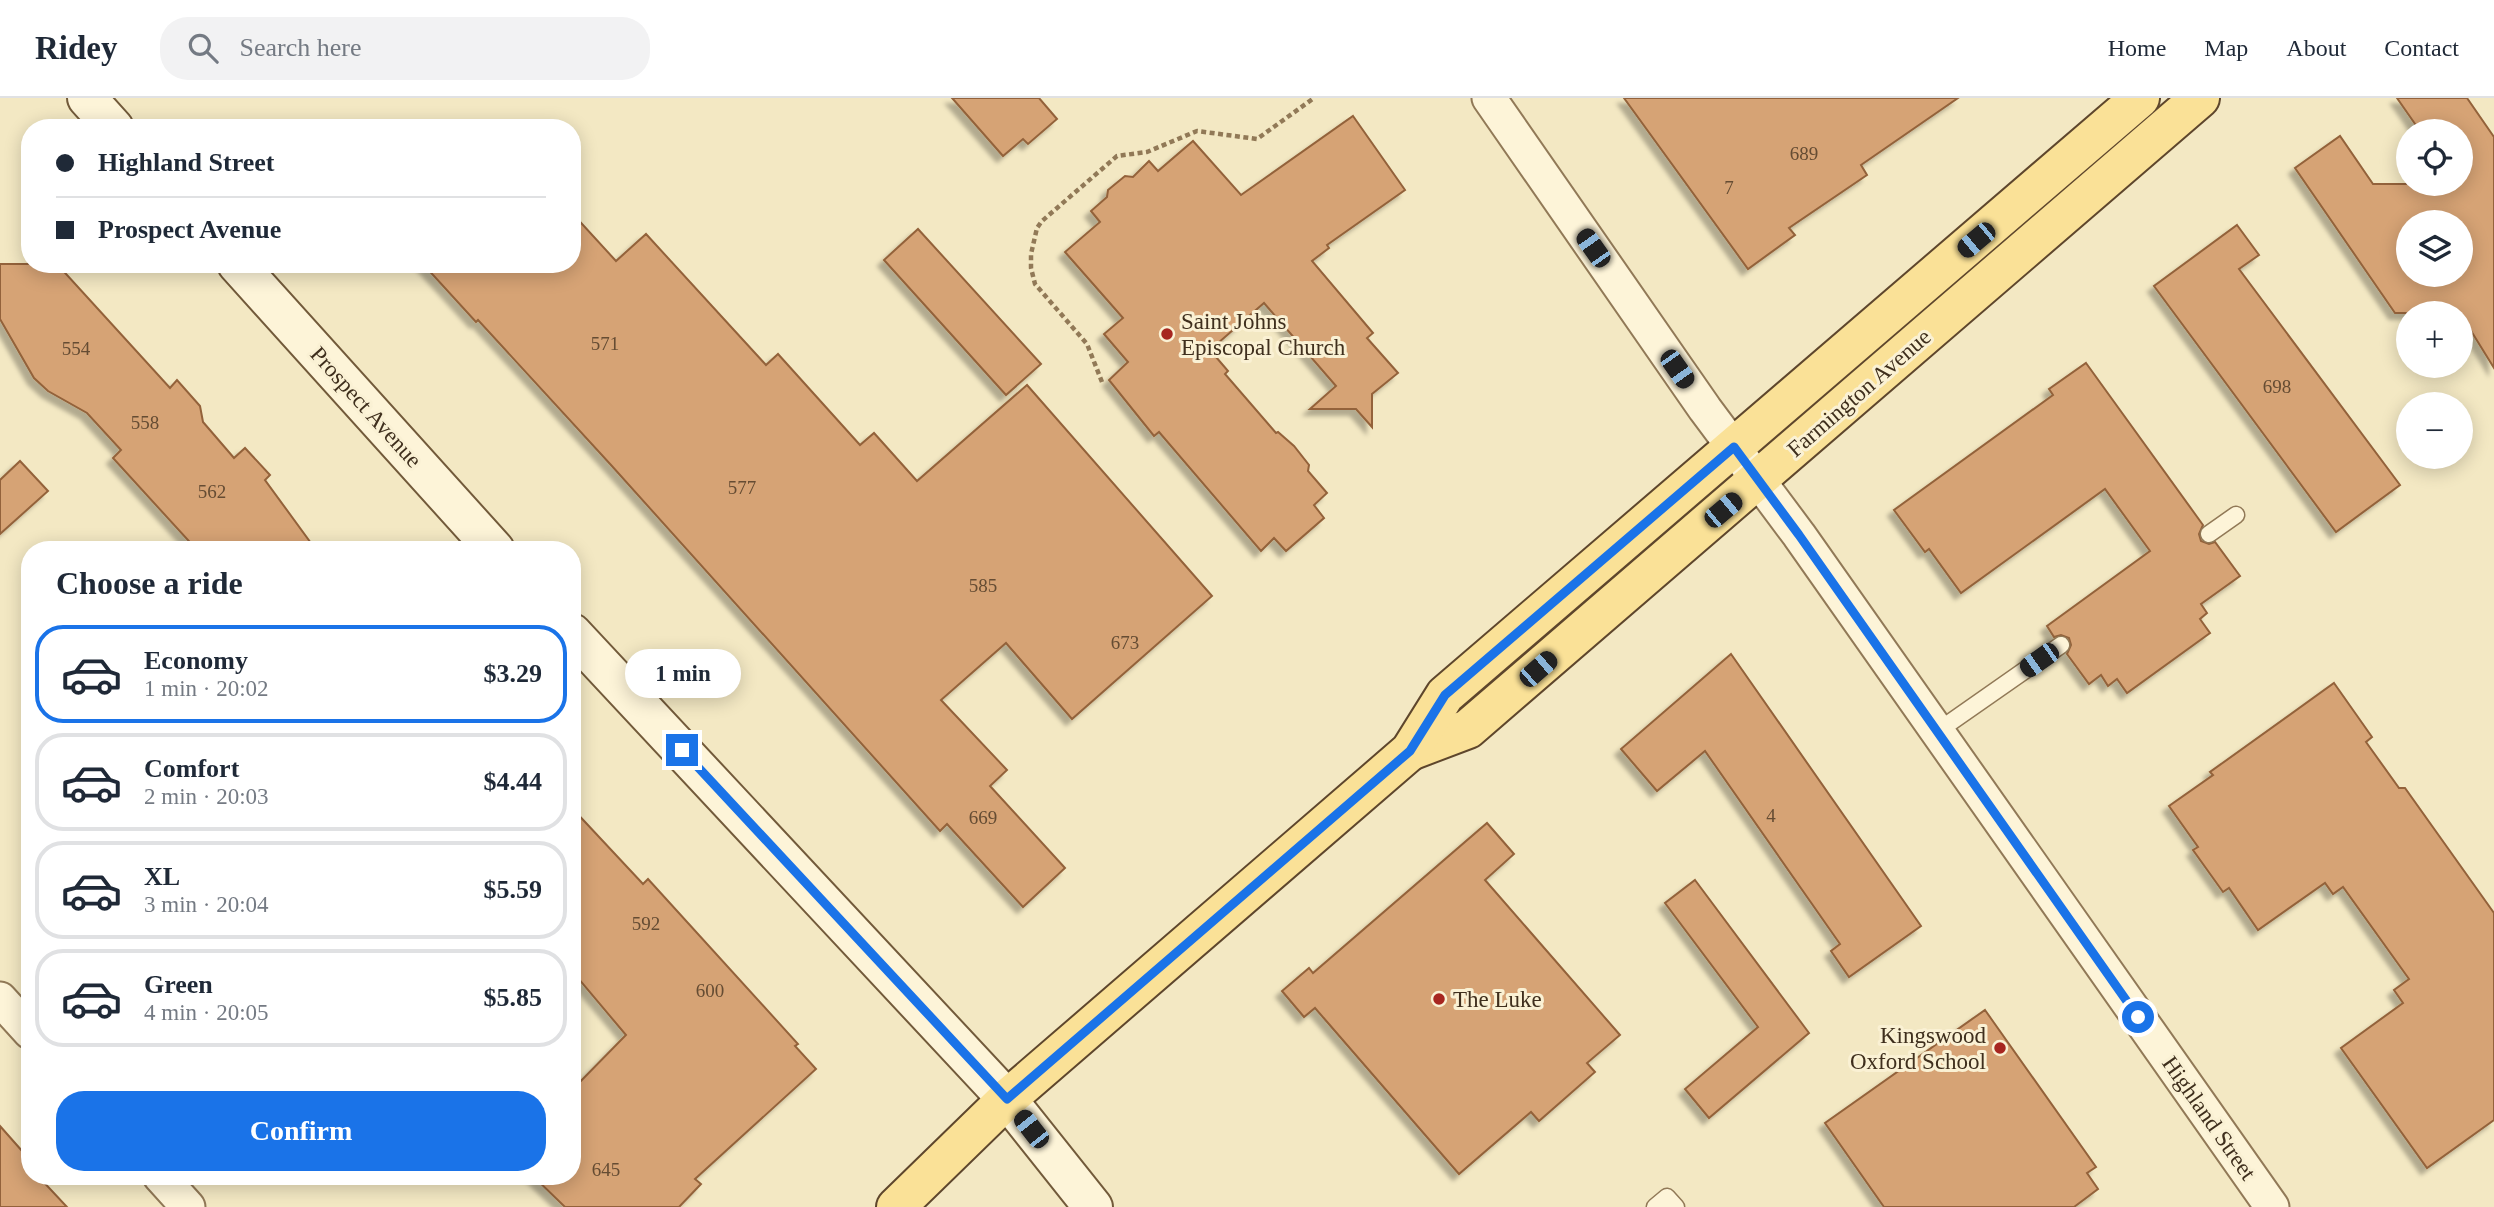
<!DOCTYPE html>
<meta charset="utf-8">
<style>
:root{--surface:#fff;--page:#f2f2f3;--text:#1f2937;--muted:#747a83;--line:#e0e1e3;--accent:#1a73e8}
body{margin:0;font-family:"Times New Roman",serif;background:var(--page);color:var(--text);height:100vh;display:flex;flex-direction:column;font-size:26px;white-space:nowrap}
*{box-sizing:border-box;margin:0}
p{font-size:23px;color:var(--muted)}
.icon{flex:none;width:38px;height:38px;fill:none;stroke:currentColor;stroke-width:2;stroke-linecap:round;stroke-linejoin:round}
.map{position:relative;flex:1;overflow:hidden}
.panel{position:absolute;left:21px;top:443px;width:560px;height:644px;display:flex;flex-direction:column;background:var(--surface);border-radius:28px;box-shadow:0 4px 18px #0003}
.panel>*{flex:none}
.hud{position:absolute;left:21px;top:21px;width:560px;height:154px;border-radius:28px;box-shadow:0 4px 18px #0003;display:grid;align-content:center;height:154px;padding:0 35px;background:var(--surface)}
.controls{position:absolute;left:2396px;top:21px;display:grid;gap:14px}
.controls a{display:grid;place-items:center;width:77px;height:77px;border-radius:50%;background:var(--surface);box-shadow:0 4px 18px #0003;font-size:35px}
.end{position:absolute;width:32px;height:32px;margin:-16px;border:9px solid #1a73e8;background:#fff;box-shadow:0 0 0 4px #fff}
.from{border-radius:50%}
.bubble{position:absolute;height:49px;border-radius:24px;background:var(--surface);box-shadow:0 4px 18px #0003;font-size:23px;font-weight:700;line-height:49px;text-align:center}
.car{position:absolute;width:21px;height:42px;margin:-21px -10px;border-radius:9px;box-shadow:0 0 5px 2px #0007;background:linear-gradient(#222 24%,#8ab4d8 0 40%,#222 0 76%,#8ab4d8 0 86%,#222 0)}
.hud b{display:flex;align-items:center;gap:24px;height:66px;font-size:26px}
.hud b+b{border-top:2px solid var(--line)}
.hud i{width:18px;height:18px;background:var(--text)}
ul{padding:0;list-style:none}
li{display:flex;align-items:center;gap:21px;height:98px;margin:0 14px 10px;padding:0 21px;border:4px solid var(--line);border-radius:28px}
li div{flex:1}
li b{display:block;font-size:26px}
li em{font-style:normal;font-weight:700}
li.current{border-color:var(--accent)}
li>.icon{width:63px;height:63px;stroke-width:1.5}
h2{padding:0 35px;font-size:32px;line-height:84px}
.cta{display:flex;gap:14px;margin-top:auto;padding:14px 35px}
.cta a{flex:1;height:80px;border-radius:28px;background:var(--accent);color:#fff;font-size:28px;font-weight:700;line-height:80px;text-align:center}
header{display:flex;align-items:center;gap:42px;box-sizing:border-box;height:98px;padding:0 35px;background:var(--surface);border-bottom:2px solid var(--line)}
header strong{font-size:33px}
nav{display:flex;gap:38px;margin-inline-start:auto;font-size:24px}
.search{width:490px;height:63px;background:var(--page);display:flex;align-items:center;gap:18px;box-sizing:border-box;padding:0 24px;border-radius:28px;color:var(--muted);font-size:26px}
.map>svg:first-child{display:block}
.building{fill:#d6a375;stroke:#93623a;stroke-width:2;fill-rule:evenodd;filter:url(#shadow)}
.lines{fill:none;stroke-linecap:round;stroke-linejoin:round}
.service-casing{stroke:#917957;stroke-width:19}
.minor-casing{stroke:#917957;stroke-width:37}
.secondary-casing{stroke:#725a3a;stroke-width:42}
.primary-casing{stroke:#5e462c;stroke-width:42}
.path{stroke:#917957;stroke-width:4.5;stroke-dasharray:5 3.5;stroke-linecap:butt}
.service{stroke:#fdf4d8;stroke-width:16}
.minor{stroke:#fdf4d8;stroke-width:33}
.secondary{stroke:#fdf4d8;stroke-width:38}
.primary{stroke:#fae197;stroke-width:38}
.route{stroke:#1a73e8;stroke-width:9}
.poi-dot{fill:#a72620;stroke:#faf1d4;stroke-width:2.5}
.labels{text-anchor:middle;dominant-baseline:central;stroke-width:6;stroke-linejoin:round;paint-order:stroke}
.number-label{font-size:19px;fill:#654c33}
.poi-label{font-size:23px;fill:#3f2f1d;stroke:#faf1d4;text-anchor:start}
.street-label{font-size:23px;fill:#3f2f1d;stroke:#faf1d4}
</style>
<header>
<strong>Ridey</strong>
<div class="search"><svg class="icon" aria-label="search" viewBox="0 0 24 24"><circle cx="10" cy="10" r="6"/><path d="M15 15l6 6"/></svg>Search here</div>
<nav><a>Home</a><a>Map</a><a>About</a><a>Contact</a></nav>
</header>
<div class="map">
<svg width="2494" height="1109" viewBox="0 0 2494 1109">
<defs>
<filter id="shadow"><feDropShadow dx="-6" dy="6" stdDeviation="2" flood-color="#0004"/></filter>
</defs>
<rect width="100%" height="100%" fill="#f3e8c3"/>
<g class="building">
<path d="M 952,0 L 1039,0 L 1057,21 L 1028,46 L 1023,41 L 1003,58 Z"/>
<path d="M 1624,0 L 1958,0 L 1861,67 L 1867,77 L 1789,130 L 1795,137 L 1748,171 Z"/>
<path d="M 2397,0 L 2467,0 L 2494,39 L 2494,270 L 2460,215 L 2395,215 L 2295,70 L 2340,38 L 2373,86 L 2460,86 L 2460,33 L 2420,33 ZM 2408,124 L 2460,124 L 2460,177 L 2408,177 Z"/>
<path d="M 1353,18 L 1405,92 L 1327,147 L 1329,150 L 1312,163 L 1373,235 L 1367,240 L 1398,275 L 1372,296 L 1372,329 L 1356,311 L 1310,311 L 1336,288 L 1264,205 L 1210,252 L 1228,273 L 1225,276 L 1276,335 L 1278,334 L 1294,348 L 1309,367 L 1308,373 L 1327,395 L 1314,407 L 1324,420 L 1286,453 L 1274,440 L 1261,453 L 1159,334 L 1154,338 L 1109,282 L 1128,264 L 1104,236 L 1123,220 L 1065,154 L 1100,124 L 1091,113 L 1107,99 L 1108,92 L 1125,78 L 1133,79 L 1149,63 L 1158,73 L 1193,43 L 1241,97 Z"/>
<path d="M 572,115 L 616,163 L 646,136 L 766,267 L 778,256 L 860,347 L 874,335 L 917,383 L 1027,287 L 1212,498 L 1072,621 L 1006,545 L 941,602 L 1007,672 L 990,688 L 1065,770 L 1023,809 L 947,726 L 940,733 L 611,367 L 478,222 L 476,224 L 423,166 L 572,166 Z"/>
<path d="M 2237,127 L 2259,157 L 2239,171 L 2400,387 L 2336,434 L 2154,188 Z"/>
<path d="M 918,131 L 1041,266 L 1006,297 L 884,162 Z"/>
<path d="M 0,166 L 57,166 L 170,290 L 177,282 L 200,308 L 203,324 L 234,360 L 245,350 L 270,377 L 265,382 L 316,452 L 197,452 L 113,360 L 121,352 L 87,315 L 48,293 L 34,280 L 0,221 Z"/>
<path d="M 2086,265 L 2203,427 L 2199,436 L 2201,443 L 2209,446 L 2215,444 L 2240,478 L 2201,506 L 2207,515 L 2200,521 L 2210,535 L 2127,595 L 2117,581 L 2108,588 L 2101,577 L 2089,586 L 2067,556 L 2071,547 L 2069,540 L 2061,537 L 2054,539 L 2047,528 L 2150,453 L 2105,391 L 1961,495 L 1929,451 L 1925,454 L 1894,412 L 2053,297 L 2049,291 Z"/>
<path d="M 20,363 L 48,393 L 0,436 L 0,382 Z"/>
<path d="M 1731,556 L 1921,828 L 1849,879 L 1831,853 L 1840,846 L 1705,653 L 1657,693 L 1621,651 Z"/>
<path d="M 2334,585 L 2372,639 L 2366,644 L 2399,690 L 2405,690 L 2494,815 L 2494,1022 L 2427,1070 L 2341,950 L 2403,905 L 2394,892 L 2409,881 L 2343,789 L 2333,796 L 2325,785 L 2258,832 L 2229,790 L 2223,794 L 2193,752 L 2198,749 L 2169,708 L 2213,677 L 2210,674 Z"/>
<path d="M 572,710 L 643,786 L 648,781 L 798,946 L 795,948 L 816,971 L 695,1081 L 701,1086 L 679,1109 L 565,1109 L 533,1078 L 572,1078 L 572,992 L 626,937 L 572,873 Z"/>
<path d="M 1487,725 L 1514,756 L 1485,782 L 1620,937 L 1587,965 L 1595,974 L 1539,1023 L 1531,1014 L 1459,1076 L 1315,910 L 1304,919 L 1282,893 L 1309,870 L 1313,875 Z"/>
<path d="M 1695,782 L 1809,935 L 1709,1020 L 1685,991 L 1758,929 L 1665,805 Z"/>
<path d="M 1985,912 L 2096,1069 L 2087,1075 L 2098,1091 L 2074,1109 L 1884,1109 L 1825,1025 Z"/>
<path d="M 0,1028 L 30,1062 L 30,1078 L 38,1078 L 67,1109 L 0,1109 Z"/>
</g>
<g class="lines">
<g class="service-casing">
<g id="service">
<path d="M 2209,436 L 2236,417"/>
<path d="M 1938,633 L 2061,547"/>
<path d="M 1655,1109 L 1667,1099 L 1676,1109"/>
</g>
</g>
<g class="minor-casing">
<g id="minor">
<path d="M 1489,0 L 1705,311 L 1799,437 L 2272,1109"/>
<path d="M 0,901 L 30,934"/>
<path d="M 160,1078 L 188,1109"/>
</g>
</g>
<g class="secondary-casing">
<g id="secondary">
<path d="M 87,0 L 114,30"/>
<path d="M 237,166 L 495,452"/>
<path d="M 572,535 L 1007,1001 L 1093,1109"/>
</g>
</g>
<g class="primary-casing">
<g id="primary">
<path d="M 1410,653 L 1468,631 L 2200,0"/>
<path d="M 896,1109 L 1007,1001 L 1410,653 L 1445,597 L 2140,0"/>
</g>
</g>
<path class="path" d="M 1102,284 L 1087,246 L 1035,186 L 1031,170 L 1031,156 L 1037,130 L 1042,123 L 1117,58 L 1147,54 L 1197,33 L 1257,41 L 1314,0"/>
<use href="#service" class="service"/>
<use href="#minor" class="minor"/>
<use href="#secondary" class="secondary"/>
<use href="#primary" class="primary"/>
</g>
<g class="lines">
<path class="route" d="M 682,652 L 1007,1001 L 1410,653 L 1445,597 L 1734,349 L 1799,437 L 2138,919"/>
</g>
<g class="poi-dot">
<circle cx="1167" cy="236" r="7"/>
<circle cx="1439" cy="901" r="7"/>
<circle cx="2000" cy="950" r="7"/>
</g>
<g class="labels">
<g class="number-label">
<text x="1804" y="55">689</text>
<text x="1729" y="89">7</text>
<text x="605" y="245">571</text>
<text x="76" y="250">554</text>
<text x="2277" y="288">698</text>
<text x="145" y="324">558</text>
<text x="742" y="389">577</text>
<text x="212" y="393">562</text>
<text x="983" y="487">585</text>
<text x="1125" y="544">673</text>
<text x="1771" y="717">4</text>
<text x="983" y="719">669</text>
<text x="646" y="825">592</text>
<text x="710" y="892">600</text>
<text x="606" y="1071">645</text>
</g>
<g class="poi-label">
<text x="1181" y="223">Saint Johns<tspan x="1181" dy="26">Episcopal Church</tspan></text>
<text x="1453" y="901">The Luke</text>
<text x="1986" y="937" text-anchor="end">Kingswood<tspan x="1986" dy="26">Oxford School</tspan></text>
</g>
<g class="street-label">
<text transform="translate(1859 295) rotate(-41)">Farmington Avenue</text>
<text transform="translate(366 309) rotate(48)">Prospect Avenue</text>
<text transform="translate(2209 1020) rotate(55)">Highland Street</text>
</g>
</g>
</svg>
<div class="controls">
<a><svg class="icon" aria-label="locate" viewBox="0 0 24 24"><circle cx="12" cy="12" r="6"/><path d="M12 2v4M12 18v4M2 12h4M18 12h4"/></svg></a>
<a><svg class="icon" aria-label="layers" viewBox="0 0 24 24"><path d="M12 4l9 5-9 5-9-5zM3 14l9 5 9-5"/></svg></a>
<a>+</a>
<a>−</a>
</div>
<i class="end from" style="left:2138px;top:919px"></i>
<i class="end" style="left:682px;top:652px"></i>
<div class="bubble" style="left:625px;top:551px;width:116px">1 min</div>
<i class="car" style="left:1976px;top:142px;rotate:230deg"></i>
<i class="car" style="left:1593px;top:150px;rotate:325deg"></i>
<i class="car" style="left:1677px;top:271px;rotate:145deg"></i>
<i class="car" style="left:1723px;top:412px;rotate:50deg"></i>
<i class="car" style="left:2039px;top:562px;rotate:235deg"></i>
<i class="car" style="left:1538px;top:571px;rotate:49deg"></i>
<i class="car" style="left:1031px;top:1031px;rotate:322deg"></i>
<div class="hud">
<b><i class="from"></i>Highland Street</b>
<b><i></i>Prospect Avenue</b>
</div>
<section class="panel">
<h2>Choose a ride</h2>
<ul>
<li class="current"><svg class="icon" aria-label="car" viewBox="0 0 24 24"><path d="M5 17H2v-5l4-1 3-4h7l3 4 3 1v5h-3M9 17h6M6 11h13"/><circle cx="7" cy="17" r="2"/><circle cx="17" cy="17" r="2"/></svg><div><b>Economy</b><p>1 min · 20:02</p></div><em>$3.29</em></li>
<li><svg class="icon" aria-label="car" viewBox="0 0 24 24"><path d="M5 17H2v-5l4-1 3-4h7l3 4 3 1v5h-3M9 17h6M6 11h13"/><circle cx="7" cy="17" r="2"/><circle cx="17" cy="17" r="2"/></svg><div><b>Comfort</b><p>2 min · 20:03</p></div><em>$4.44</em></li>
<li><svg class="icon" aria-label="car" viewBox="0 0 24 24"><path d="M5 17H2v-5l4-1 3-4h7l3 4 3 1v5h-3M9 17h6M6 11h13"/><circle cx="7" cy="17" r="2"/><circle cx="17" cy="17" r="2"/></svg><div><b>XL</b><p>3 min · 20:04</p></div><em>$5.59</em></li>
<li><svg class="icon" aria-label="car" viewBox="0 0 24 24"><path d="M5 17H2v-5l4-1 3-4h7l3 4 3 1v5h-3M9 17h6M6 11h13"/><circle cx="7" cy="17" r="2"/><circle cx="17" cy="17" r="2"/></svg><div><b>Green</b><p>4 min · 20:05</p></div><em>$5.85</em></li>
</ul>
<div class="cta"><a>Confirm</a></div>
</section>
</div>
